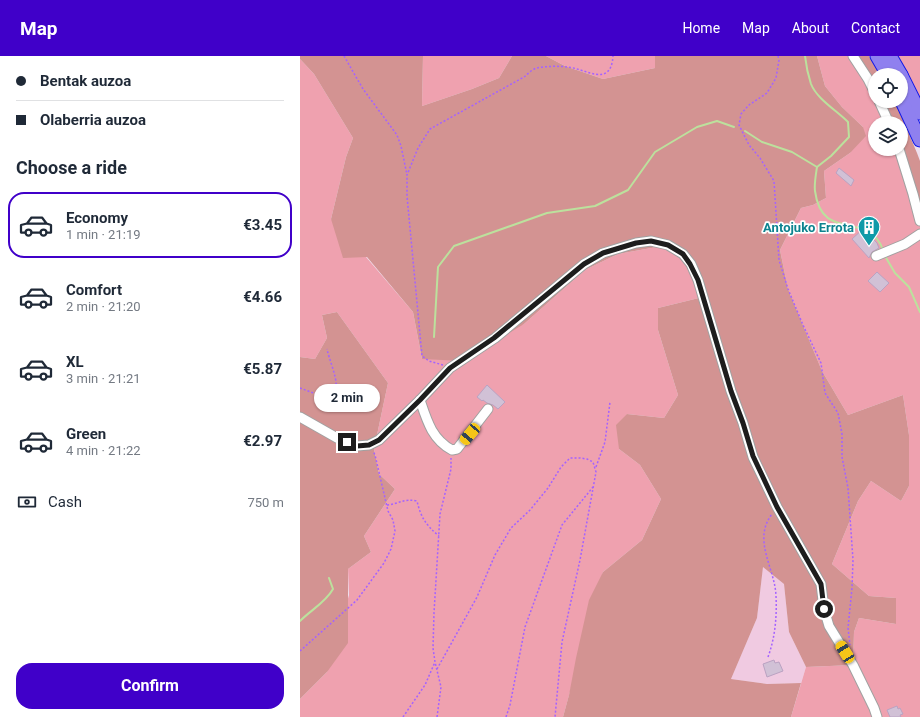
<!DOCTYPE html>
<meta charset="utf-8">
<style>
:root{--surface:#fff;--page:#f6f6f7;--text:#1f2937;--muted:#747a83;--line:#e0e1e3;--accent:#4000c9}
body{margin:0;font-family:Roboto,sans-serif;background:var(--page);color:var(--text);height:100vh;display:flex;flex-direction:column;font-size:15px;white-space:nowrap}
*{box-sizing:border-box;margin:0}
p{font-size:13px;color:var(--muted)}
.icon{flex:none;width:22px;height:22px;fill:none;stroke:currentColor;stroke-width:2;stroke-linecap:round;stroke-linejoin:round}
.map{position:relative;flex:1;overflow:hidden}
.side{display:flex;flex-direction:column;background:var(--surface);width:300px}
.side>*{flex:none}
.banner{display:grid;align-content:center;height:88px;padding:0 16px;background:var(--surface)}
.buttons{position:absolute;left:568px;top:12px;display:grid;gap:8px}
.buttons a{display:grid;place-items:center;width:40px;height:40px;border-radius:50%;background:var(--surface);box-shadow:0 1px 3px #0004;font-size:20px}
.end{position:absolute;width:18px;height:18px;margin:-9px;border:5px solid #1d1d1d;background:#fff;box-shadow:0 0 0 2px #fff}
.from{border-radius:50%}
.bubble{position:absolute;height:28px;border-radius:14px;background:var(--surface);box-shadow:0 1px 3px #0004;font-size:13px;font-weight:700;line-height:28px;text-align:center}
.car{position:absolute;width:12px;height:24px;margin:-12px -6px;border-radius:5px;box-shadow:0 0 3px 1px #0007;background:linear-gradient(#f5c518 24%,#345 0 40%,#f5c518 0 76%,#345 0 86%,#f5c518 0)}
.banner b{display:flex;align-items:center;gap:14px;height:38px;font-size:15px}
.banner b+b{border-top:1px solid var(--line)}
.banner i{width:10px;height:10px;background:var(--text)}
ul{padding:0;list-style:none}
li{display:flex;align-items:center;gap:12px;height:66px;margin:0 8px 6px;padding:0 8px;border:2px solid transparent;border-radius:16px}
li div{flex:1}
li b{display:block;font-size:15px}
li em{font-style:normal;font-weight:700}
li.current{border-color:var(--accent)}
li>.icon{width:36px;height:36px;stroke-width:1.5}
h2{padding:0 16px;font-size:18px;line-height:48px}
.pay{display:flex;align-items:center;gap:10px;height:44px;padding:0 16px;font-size:15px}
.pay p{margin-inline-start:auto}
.button{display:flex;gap:8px;margin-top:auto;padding:8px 16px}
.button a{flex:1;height:46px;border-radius:16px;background:var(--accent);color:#fff;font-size:16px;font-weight:700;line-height:46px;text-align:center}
header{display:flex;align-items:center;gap:24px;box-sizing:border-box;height:56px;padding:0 20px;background:var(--accent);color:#fff}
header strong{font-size:19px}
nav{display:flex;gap:22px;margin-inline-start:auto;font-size:14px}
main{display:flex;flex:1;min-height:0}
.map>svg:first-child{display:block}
.farmland{fill:#f0cae1}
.grass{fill:#efa1af}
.forest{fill:#d39392}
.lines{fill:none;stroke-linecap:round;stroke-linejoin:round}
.stream{stroke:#bce19d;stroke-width:2}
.building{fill:#d1c1d6;stroke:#baa2c2}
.minor-casing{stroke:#a1a1a1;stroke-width:11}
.highway-casing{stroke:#1319e8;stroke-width:15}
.path{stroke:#a462ff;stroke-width:1.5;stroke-dasharray:2 2;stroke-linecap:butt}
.minor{stroke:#fff;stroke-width:9}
.highway{stroke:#8f80ef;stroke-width:13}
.route{stroke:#1d1d1d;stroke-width:5}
.labels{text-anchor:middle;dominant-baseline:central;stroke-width:3.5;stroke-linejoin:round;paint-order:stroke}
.culture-label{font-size:13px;font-weight:bold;fill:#0d838f;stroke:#fff;text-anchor:end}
</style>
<header>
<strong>Map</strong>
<nav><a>Home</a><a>Map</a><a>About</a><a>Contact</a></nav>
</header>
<main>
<section class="side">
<div class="banner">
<b><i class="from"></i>Bentak auzoa</b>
<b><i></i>Olaberria auzoa</b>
</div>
<h2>Choose a ride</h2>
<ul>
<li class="current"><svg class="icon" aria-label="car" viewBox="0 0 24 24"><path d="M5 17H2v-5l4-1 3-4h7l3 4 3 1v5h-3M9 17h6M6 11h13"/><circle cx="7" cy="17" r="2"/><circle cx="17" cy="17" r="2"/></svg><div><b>Economy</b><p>1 min · 21:19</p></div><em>€3.45</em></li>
<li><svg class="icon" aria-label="car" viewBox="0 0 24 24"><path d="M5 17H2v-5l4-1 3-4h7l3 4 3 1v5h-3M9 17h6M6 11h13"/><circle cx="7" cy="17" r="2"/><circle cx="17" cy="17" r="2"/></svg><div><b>Comfort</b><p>2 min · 21:20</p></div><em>€4.66</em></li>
<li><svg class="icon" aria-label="car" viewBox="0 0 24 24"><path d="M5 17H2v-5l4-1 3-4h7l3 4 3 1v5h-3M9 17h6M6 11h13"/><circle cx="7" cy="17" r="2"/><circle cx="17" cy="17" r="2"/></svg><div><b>XL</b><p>3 min · 21:21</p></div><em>€5.87</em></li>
<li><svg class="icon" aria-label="car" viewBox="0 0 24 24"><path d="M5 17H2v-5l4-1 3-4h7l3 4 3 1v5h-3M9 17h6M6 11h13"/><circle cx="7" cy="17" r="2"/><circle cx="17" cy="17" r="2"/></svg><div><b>Green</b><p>4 min · 21:22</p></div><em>€2.97</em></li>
</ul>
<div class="pay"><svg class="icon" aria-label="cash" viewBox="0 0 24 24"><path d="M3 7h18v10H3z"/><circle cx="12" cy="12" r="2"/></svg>Cash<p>750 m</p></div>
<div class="button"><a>Confirm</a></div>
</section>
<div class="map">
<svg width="620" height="661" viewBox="0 0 620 661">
<rect width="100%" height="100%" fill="#efe1ef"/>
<path class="farmland" d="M 463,510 L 484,528 L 489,576 L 506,611 L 501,627 L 467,628 L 431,623 L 457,562 Z"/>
<g class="grass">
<path d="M 123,0 L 212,0 L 199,22 L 172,33 L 122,50 Z"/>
<path d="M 246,0 L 355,0 L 355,12 L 303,23 L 265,10 Z"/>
<path d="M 517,0 L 555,0 L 575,33 L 575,45 L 592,67 L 575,67 L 575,93 L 601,93 L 620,149 L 620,661 L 491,661 L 506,611 L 553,609 L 554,576 L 559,562 L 596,568 L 596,542 L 569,540 L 532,508 L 558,445 L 571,425 L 601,445 L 609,430 L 609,379 L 603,339 L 548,359 L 522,315 L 488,233 L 480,194 L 501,152 L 513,149 L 526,142 L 524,115 L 550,97 L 563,71 L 542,51 L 525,30 Z"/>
<path d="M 593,0 L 620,0 L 620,52 Z"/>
<path d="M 0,3 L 14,18 L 53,82 L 46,101 L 31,163 L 66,201 L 113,256 L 122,303 L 224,268 L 285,214 L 318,198 L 368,189 L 391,208 L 403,241 L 358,252 L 358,274 L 378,339 L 364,362 L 327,358 L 319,393 L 340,409 L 361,443 L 342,484 L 303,516 L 263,661 L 0,661 L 0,643 L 27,616 L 49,539 L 48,513 L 71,496 L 64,480 L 95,433 L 79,418 L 74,393 L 88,327 L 37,256 L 22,259 L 27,282 L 15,303 L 0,301 Z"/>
</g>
<g class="forest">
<path d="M 0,0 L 123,0 L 122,50 L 172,33 L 199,22 L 212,0 L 246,0 L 265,10 L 303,23 L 355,12 L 355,0 L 517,0 L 525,30 L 542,51 L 563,71 L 566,80 L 550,97 L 524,115 L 526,142 L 513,149 L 501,152 L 480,194 L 488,233 L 522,315 L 548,359 L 603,339 L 609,379 L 609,430 L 601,445 L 571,425 L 558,445 L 532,508 L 569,540 L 596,542 L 596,568 L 559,562 L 554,576 L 553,609 L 506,611 L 489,576 L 484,528 L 463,511 L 457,562 L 431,623 L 467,628 L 501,627 L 491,661 L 263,661 L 269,639 L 276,602 L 289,544 L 303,516 L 342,484 L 361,443 L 340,409 L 319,393 L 316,369 L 327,358 L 364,362 L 378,339 L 358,274 L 358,252 L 403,241 L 391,208 L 368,189 L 318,198 L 285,214 L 224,268 L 163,305 L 122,303 L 113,256 L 67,201 L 43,202 L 31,163 L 46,101 L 53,82 L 14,18 L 0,3 Z"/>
<path d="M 555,0 L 569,0 L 580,19 L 575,19 L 575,33 Z"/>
<path d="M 581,45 L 595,45 L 617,97 L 620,105 L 620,149 L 601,92 L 601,67 L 592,67 Z"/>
<path d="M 37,256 L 88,327 L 74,393 L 79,418 L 95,433 L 64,480 L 71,496 L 48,513 L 48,587 L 27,616 L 0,643 L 0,301 L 15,303 L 27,282 L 22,259 Z"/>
</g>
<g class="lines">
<g class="stream">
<path d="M 505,0 C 506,9 508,19 511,28 C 517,43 536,54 548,66 L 549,81 L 531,100 L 517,111 C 516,118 514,128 515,135 C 522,188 568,153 583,194"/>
<path d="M 445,75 L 462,86 L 492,96 L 517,111"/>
<path d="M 585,200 L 595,217 L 609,231 L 620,256"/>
<path d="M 134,281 L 138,211 L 154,190 L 247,157 L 295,150 L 328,134 L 355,96 L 397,71 L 417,65 L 434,71"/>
<path d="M 0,565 C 11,554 26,546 33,533 L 29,522"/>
</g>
</g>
<g class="building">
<path d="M 539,112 L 554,124 L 551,130 L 536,117 Z"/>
<path d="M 563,173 L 577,187 L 579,192 L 572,196 L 569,202 L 552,183 Z"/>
<path d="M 577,216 L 589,227 L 580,236 L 568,225 Z"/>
<path d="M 187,329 L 205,346 L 198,353 L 193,349 L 187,347 L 183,344 L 182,345 L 177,341 Z"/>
<path d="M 474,604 L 475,607 L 479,606 L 483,615 L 467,621 L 463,608 Z"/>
<path d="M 597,650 L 598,653 L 600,652 L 603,658 L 600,659 L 601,661 L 590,661 L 587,654 Z"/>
</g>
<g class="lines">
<g class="minor-casing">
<g id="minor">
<path d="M 553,0 L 568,23 L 575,37"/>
<path d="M 579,45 L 589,67"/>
<path d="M 599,93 L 613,138 L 620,165"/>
<path d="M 576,200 L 605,188 L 620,178"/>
<path d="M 120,344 C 127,365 132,383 152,394 L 157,393 L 188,353"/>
<path d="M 0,361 L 37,382 L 57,390 L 69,389 L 79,384 L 120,344 L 150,312 L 195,282 L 284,208 L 303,197 L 336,187 L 351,185 L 368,189 L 383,198 L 391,208 L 398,224 L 431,335 L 443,367 L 453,401 L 477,451 L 521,528 L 524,553 L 529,570 L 553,609 L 574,652 L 577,661"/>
</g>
</g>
<g class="highway-casing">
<g id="highway">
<path d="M 577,0 L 588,19"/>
<path d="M 590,0 L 601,19"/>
<path d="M 601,19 L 620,57"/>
<path d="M 601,43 L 620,84"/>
</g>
</g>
<g class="path">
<path d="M 44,0 L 63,33 L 97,79 L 101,90 L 107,119"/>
<path d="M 478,0 L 479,4 L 476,22 L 467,37 L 449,49 L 441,58 L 439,69 L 449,89 L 460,102 L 474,125 L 479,204 L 488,233 L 503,269 L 521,307 L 525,337 L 538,357 L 542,378 L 542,401 L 548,432 L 553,504 L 552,532 L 548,572 L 550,589"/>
<path d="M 143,309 L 129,305 L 122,300 L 107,140 L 107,119 L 118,92 L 130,73 L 224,21 C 228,18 232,13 237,12 C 246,10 259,10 268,11 C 286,13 311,32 313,0"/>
<path d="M 0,332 L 16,338 L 28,340 C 31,337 35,335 36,330 C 37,321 29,303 27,293"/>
<path d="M 296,411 L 305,386 L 310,346"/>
<path d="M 87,449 C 98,448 105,442 117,445 C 121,462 126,469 139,480"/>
<path d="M 0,595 L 57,544 L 84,507 L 91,493 L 95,475 L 93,464 L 88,455 L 75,399 L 73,395"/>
<path d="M 468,601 C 475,582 477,561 476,540 C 475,512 452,484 472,458"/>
<path d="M 137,613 L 177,541 L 195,499 L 211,472 L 230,454 L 248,432 L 261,411 L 270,402 L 280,402 L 287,403 L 293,406 L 296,416 L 280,504 L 262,586 L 255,661"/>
<path d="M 103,661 L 125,629 L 135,606"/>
<path d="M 137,661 L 141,631 L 135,606 L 133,592 L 134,557 L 140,458 L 151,413 L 151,402"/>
<path d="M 206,661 L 210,649 L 225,571 L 262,469 L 293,431"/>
</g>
<use href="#minor" class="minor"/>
<use href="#highway" class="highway"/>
</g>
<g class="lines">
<path class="route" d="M 47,386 L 57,390 L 69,389 L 79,384 L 120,344 L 150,312 L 194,282 L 284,208 L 303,197 L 336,187 L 351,185 L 368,189 L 383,198 L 390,208 L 398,224 L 431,335 L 443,367 L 453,400 L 477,451 L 521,528 L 524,553"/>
</g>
<defs>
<g id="building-pin" transform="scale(1.15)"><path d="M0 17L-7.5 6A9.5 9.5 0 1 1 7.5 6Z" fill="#0f9aa8" stroke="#fff"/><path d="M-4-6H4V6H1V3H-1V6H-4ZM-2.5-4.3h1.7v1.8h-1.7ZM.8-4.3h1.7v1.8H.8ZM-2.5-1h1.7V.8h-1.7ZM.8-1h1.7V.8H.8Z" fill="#fff"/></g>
</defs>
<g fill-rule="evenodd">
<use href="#building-pin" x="569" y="171"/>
</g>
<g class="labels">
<g class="culture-label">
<text x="554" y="171">Antojuko Errota</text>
</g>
</g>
</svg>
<div class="buttons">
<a><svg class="icon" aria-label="locate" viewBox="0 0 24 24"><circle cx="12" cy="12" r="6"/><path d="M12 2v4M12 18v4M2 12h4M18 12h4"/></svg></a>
<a><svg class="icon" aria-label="layers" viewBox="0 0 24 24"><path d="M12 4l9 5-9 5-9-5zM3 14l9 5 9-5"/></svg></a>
</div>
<i class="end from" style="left:524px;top:553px"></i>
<i class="end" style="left:47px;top:386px"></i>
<div class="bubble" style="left:14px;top:328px;width:66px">2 min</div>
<i class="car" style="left:170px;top:378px;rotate:220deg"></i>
<i class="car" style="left:545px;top:596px;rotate:328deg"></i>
</div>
</main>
